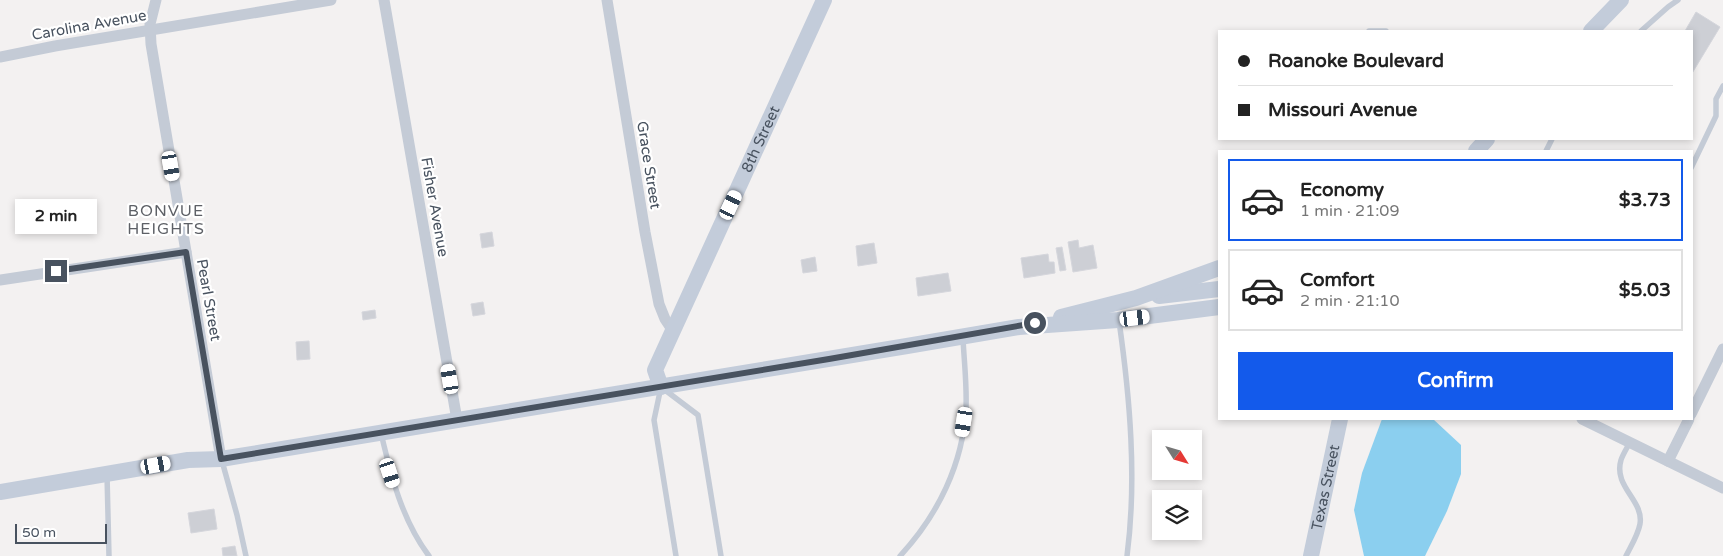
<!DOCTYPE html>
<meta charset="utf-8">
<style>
:root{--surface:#fff;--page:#f2f2f2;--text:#222;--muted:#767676;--line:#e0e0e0;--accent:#135aeb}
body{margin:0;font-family:"Varela Round",sans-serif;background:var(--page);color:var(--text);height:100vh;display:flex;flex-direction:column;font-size:19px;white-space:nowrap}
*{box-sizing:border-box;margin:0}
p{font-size:16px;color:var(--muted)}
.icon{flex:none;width:28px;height:28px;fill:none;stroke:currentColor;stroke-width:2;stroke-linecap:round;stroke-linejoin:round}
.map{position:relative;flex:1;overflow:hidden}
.details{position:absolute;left:1218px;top:150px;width:475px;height:270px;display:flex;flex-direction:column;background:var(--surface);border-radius:0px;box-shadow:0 2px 8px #0003}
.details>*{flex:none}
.banner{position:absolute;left:1218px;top:30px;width:475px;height:110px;border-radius:0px;box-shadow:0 2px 8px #0003;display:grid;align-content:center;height:110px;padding:0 20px;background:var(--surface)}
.needle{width:32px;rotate:127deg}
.tools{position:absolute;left:1152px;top:430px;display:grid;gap:10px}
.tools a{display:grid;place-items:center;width:50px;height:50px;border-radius:0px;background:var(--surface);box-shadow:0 2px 8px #0003;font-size:25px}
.scale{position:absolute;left:15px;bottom:12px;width:92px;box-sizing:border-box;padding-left:5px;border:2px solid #48525f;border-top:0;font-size:14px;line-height:18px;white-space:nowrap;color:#48525f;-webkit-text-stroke:4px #fff;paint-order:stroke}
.end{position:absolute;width:22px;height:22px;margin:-11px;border:6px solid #48525f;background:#fff;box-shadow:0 0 0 2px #fff}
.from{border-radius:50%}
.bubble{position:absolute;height:35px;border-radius:0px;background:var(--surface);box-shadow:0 2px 8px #0003;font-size:16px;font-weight:700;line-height:35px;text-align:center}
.car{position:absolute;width:15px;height:30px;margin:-15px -8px;border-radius:6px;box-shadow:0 0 4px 1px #0007;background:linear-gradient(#fff 24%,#345 0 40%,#fff 0 76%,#345 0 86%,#fff 0)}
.banner b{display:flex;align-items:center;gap:18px;height:48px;font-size:19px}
.banner b+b{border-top:1px solid var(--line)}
.banner i{width:12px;height:12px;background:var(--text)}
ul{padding:9px 0 0;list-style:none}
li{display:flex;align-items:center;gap:15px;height:82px;margin:0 10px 8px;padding:0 10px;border:2px solid var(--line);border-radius:0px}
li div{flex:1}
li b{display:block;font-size:19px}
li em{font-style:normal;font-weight:700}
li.on{border-color:var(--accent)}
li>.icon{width:45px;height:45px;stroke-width:1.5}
.action{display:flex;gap:10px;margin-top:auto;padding:10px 20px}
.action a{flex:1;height:58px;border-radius:0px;background:var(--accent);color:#fff;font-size:20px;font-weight:700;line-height:58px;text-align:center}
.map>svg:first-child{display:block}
.water{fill:#8bcfef}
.building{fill:#cdcfd5;stroke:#d5d6dc}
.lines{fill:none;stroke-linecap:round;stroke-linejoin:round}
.lane{stroke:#c4cbd6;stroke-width:5.5}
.street{stroke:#c4cbd6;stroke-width:11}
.secondary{stroke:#c3ccda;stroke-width:16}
.route{stroke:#48525f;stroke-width:6}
.labels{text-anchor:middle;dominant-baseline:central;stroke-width:4.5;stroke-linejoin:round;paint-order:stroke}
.street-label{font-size:15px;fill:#48525f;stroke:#fff}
.neighbourhood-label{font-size:16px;letter-spacing:1px;fill:#5d6066;stroke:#fff}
</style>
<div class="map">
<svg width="1723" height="556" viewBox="0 0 1723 556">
<rect width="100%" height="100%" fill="#f3f1f1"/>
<path class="water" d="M 1382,419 L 1433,419 L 1461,445 L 1461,474 L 1447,511 L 1425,556 L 1364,556 L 1354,510 L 1362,473 Z"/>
<g class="building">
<path d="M 1696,12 L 1720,27 L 1691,75 L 1691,31 L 1685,31 Z"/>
<path d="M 492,232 L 494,246 L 482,248 L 480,234 Z"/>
<path d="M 1078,240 L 1079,248 L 1093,245 L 1097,268 L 1073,272 L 1068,242 Z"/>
<path d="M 874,243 L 877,263 L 858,266 L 856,246 Z"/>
<path d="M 1062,247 L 1066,270 L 1060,271 L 1056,248 Z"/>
<path d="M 1048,254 L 1049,262 L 1054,262 L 1055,273 L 1024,278 L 1021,258 Z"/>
<path d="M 815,257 L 817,271 L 803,273 L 801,260 Z"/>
<path d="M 948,273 L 951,291 L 918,296 L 916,278 Z"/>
<path d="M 483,302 L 485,314 L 473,316 L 471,304 Z"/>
<path d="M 375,310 L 376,318 L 363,320 L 362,312 Z"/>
<path d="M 309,341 L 310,359 L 297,360 L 296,342 Z"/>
<path d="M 214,509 L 217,529 L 191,533 L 188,513 Z"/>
<path d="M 235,546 L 237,556 L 223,556 L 222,548 Z"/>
</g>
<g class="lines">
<g class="lane">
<path d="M 1369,31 L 1386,31"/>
<path d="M 1641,31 L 1668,7 L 1678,0"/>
<path d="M 1546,151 L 1552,139"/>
<path d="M 1691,168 L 1716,116 L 1716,99 L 1723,86"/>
<path d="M 1119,321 C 1130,398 1137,479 1127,556"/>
<path d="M 381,433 C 391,476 402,520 429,556"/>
<path d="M 222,461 L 237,515 L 246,556"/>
<path d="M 107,475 L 109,556"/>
<path d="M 676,556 L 654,420 L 661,387 L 698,415 L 721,556"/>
<path d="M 900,556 C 938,515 963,464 966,408 C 967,384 964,361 963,338"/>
<path d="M 1626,556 C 1631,546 1638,535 1640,524 C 1644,500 1613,487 1621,460 C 1623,454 1627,448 1630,442"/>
</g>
<g class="street">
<path d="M 156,0 L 150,24 L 151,44 L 221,459"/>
<path d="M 384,0 L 457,420"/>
<path d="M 607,0 L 645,232 L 659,304 L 665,319 L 673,331"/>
<path d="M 0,57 L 55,46 L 331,0"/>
<path d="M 0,280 L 186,252"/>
<path d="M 1691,414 L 1723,349"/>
<path d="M 1582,419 L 1723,488"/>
<path d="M 1668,461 L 1689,419"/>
</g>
<g class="secondary">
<path d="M 1591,31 L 1621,0"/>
<path d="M 1476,151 L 1487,139"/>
<path d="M 1159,296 L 1219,289"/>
<path d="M 1061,317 L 1136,298 L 1219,268"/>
<path id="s1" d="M 661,387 L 655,370 L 824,0"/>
<path d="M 0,492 L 188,460 L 221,459 L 907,346 L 1019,327 L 1118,320 L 1219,307"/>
<path id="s2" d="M 1311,556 L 1340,419"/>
</g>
</g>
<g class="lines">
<path class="route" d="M 56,271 L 186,252 L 221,459 L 829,359 L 1035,323"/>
</g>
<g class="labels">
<g class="street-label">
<text transform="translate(89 25) rotate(-10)">Carolina Avenue</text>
<text stroke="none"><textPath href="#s1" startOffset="272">8th Street</textPath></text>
<text transform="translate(649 165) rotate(81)">Grace Street</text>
<text transform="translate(435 207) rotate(80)">Fisher Avenue</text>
<text transform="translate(209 300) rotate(80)">Pearl Street</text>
<text stroke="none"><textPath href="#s2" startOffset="70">Texas Street</textPath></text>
</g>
<g class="neighbourhood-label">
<text x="166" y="211">BONVUE<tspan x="166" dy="18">HEIGHTS</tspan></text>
</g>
</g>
</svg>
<div class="tools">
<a><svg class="needle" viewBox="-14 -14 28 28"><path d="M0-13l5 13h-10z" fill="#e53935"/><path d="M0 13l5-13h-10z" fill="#767676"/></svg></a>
<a><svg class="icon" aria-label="layers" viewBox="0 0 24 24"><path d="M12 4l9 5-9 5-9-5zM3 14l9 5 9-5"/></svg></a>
</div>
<div class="scale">50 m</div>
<i class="end from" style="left:1035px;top:323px"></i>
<i class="end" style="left:56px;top:271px"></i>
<div class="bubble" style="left:15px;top:199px;width:82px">2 min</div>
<i class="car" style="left:171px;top:166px;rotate:170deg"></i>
<i class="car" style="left:731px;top:205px;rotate:25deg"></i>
<i class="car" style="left:1135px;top:318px;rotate:83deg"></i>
<i class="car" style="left:450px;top:379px;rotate:350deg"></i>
<i class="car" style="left:964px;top:422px;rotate:189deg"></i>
<i class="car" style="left:156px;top:465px;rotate:80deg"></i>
<i class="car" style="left:390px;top:473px;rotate:162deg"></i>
<div class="banner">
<b><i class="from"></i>Roanoke Boulevard</b>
<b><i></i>Missouri Avenue</b>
</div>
<section class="details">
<ul>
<li class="on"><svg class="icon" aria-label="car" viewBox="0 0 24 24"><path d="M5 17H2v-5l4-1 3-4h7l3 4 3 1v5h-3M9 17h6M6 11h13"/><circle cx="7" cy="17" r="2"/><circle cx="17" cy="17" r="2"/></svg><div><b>Economy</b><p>1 min · 21:09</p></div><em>$3.73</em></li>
<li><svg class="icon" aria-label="car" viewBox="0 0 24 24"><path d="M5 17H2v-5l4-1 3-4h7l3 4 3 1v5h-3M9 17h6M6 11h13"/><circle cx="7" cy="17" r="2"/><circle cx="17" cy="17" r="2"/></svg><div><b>Comfort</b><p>2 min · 21:10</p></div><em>$5.03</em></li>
</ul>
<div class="action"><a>Confirm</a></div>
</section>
</div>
